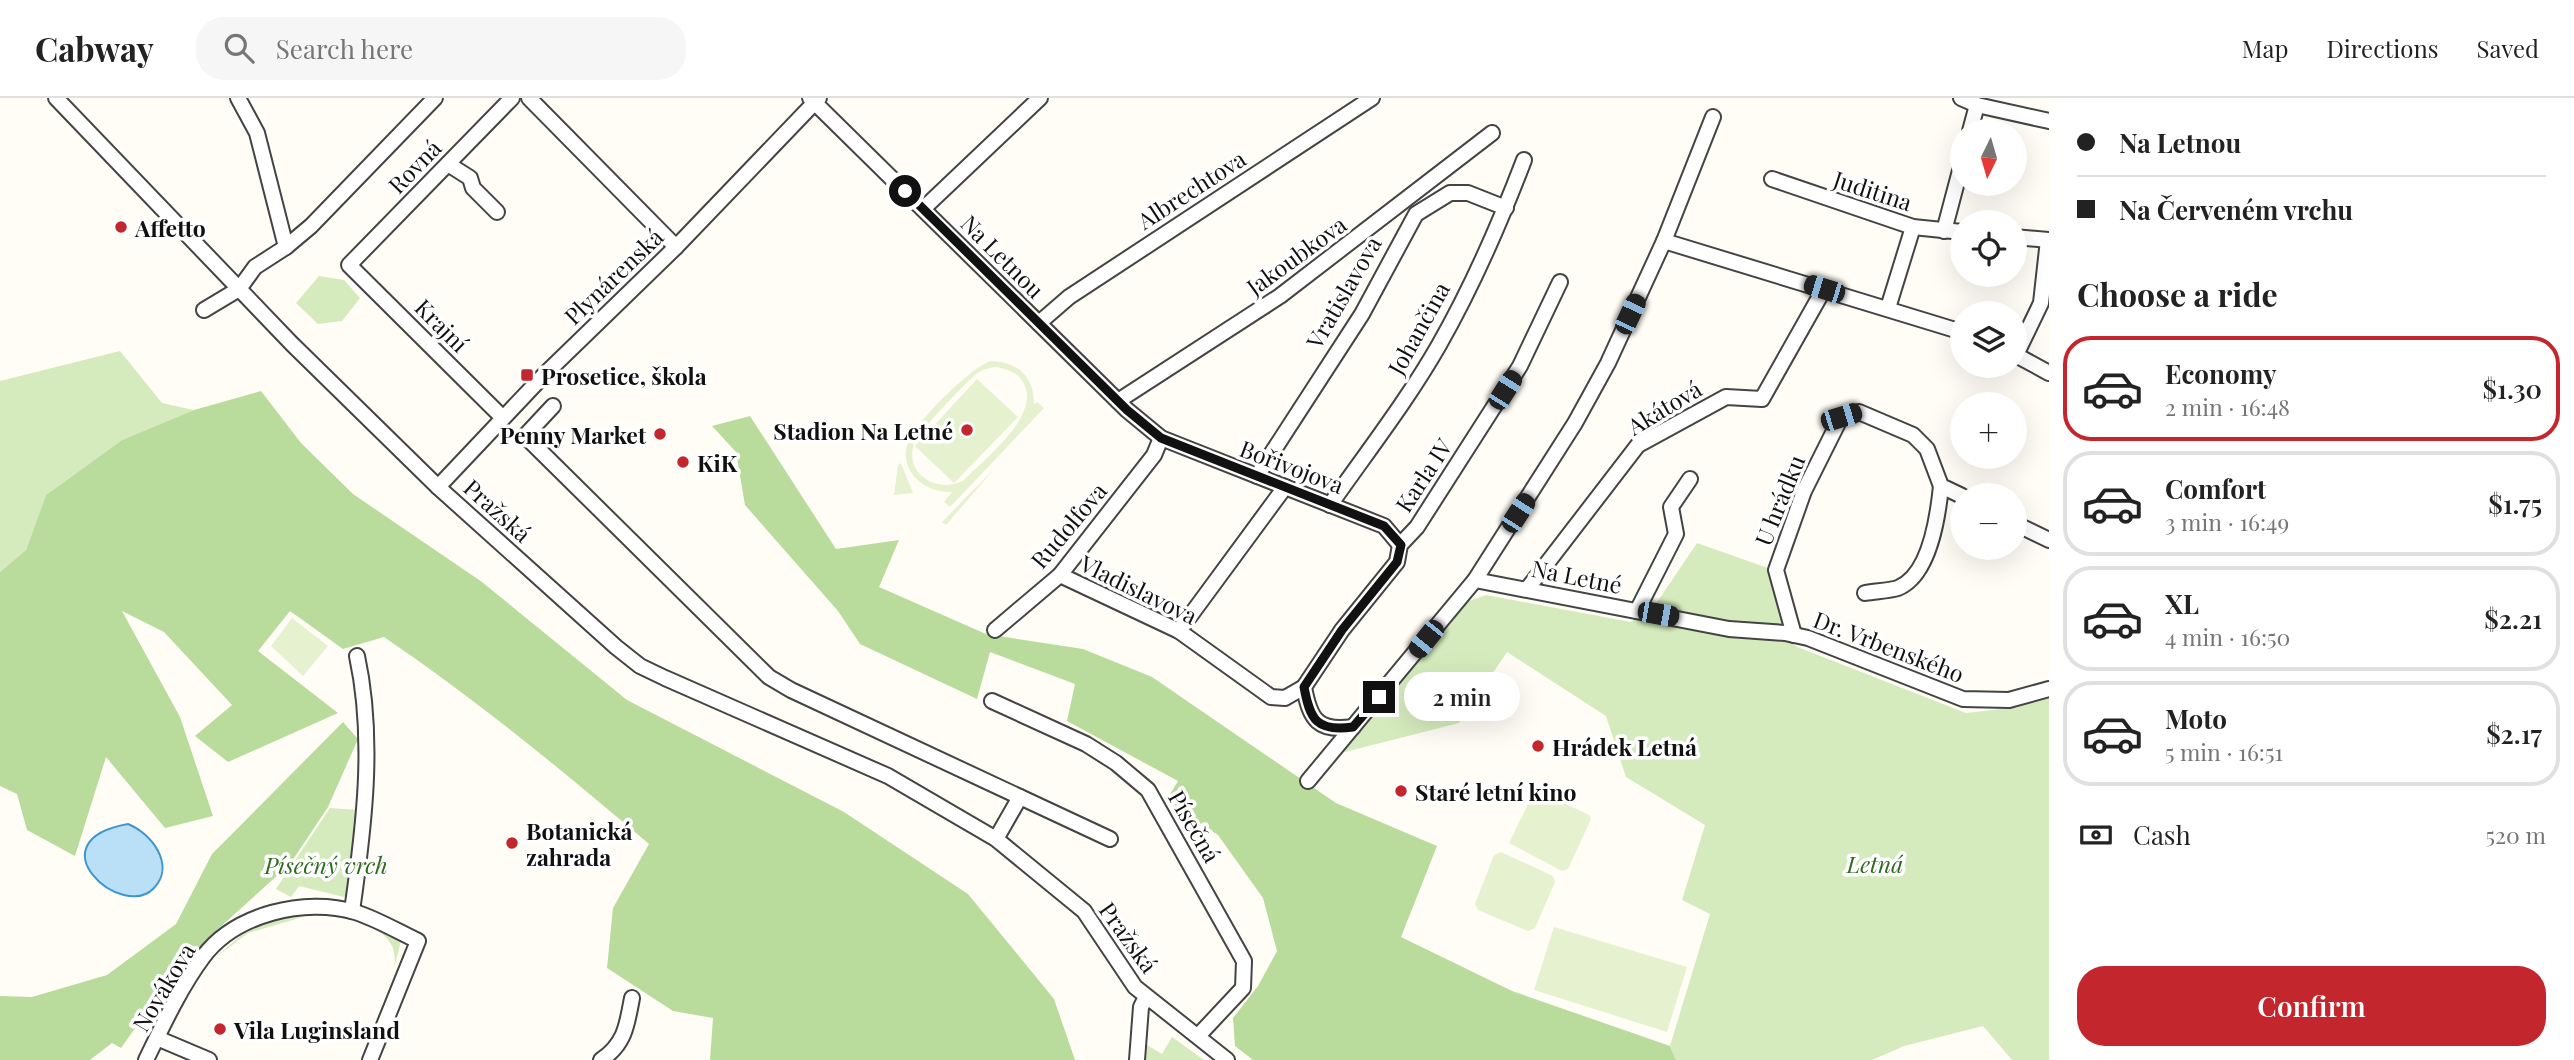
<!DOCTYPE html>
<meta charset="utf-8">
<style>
:root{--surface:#fff;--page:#f6f6f6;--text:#222;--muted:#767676;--line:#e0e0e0;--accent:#c4262e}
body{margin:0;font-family:"Playfair Display",serif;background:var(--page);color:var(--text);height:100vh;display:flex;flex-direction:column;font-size:26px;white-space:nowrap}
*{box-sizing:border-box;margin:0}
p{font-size:23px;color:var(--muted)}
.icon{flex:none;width:38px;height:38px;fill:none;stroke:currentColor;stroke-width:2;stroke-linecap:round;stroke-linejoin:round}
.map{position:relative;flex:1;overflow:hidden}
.sheet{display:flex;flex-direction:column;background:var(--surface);width:525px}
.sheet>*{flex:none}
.guide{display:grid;align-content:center;height:154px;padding:0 28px;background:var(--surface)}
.needle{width:46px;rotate:185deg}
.controls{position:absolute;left:1950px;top:21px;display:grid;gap:14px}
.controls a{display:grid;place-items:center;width:77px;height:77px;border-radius:50%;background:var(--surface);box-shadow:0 7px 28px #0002;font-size:35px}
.end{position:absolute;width:32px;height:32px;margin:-16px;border:9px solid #111;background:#fff;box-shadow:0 0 0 4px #fff}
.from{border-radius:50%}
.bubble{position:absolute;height:49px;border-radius:24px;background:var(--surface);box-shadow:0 7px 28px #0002;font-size:23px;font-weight:600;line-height:49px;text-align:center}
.car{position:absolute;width:21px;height:42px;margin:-21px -10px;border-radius:9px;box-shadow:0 0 5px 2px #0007;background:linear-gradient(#222 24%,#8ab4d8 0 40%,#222 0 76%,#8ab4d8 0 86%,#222 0)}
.guide b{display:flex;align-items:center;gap:24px;height:66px;font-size:26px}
.guide b+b{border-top:2px solid var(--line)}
.guide i{width:18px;height:18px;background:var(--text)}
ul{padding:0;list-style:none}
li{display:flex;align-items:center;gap:21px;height:105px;margin:0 14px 10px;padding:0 14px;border:4px solid var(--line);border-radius:28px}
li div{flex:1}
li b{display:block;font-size:26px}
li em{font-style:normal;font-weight:600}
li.selected{border-color:var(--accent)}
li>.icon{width:63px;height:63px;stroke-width:1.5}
h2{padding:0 28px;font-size:32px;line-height:84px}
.pay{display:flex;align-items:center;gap:18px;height:77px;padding:0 28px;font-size:26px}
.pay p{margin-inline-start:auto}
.action{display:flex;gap:14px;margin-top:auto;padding:14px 28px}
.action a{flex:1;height:80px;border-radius:28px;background:var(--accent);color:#fff;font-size:28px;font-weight:600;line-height:80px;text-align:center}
header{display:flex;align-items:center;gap:42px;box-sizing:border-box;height:98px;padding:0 35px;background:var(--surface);border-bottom:2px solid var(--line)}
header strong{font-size:33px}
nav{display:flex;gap:38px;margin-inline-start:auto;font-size:24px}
.search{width:490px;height:63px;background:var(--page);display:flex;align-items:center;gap:18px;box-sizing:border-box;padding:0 24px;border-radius:28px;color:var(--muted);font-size:26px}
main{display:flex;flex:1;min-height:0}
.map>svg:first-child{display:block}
.green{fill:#d5ebbd}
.forest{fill:#b9dc9c}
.pitch{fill:#e6f2cf;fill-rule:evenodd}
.water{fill:#b9e0f7;stroke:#3f96cf;stroke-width:2}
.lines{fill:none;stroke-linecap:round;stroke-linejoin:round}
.minor-casing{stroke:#444;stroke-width:18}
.minor{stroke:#fff;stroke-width:14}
.route{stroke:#111;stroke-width:9}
.poi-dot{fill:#c4262e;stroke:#fff;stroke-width:2.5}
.labels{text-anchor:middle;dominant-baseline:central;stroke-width:7;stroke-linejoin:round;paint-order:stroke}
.street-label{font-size:23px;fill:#111;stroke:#fff}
.poi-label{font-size:23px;font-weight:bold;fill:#111;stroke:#fff;text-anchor:start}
.park-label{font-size:23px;font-style:italic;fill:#2f6b1f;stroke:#fff}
</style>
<header>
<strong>Cabway</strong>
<div class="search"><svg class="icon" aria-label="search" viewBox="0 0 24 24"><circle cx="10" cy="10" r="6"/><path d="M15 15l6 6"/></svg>Search here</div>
<nav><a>Map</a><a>Directions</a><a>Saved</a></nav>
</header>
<main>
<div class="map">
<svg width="2049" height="962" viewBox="0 0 2049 962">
<rect width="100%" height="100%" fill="#fffdf5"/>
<g class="green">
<path d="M 319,178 L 344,182 L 360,200 L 342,223 L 318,226 L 296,205 Z"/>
<path d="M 120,253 L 162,305 L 194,312 L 122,342 L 46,397 L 26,452 L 0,474 L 0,283 Z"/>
<path d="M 1697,445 L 1768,470 L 1795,548 L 1966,615 L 2018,609 L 2049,598 L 2049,962 L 2012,962 L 1983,928 L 1904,948 L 1872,962 L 1676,962 L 1670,948 L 1710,816 L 1682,802 L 1705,727 L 1626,679 L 1606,618 L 1507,554 L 1459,625 L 1341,655 L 1466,504 L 1486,497 L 1631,524 L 1655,507 Z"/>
<path d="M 330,710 L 359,712 L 351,792 L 344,799 L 299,788 L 291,799 L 276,791 Z"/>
<path d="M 303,819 L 248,835 L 212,862 L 256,825 L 268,821 Z"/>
<path d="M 375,831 L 401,843 L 394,870 C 397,851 391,841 375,831 Z"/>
<path d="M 1172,939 L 1204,962 L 1146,962 L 1147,947 L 1162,956 Z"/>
</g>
<g class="forest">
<path d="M 261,293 L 301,345 L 353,396 L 482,484 L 627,602 L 844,714 L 968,796 L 1054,901 L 1075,962 L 710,962 L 713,920 L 673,913 L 607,870 L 613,810 L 649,746 C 563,673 477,602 384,539 L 343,551 L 290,513 L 258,553 L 338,615 L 228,664 L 195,638 L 232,607 L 164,534 L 122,513 L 180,619 L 213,718 L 165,730 L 106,659 L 75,758 L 27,732 L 17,696 L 0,688 L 0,474 L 26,452 L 46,397 L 122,342 L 194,312 Z"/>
<path d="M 750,318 L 836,451 L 899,442 L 879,489 L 986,536 L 1083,551 L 1152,579 L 1336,705 L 1437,748 L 1401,839 L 1512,893 L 1670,948 L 1676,962 L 1253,962 L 1235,948 L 1233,920 L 1258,888 L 1277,853 L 1263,800 L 1218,737 L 1166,703 L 1178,683 L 1067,623 L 1075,586 L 990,554 L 977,601 L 860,546 L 838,513 L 745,407 L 736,354 L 712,328 Z"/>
<path d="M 343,624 L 358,641 L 328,709 L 290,766 L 206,842 L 155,902 L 121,950 L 112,945 L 90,962 L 0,962 L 0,898 L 32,899 L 107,877 L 176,826 L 212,756 Z"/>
</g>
<g class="pitch">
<path d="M 991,263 C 1018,264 1034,278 1034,306 L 1037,304 L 1044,310 L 950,409 L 944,404 L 952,394 C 924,396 896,371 909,342 C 917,323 972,268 991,263 ZM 995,269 C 1007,271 1017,274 1023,284 C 1043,316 984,361 964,382 C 938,397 904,376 914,346 C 918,334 964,287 975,277 C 981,272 988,270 995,269 Z"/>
<path d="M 977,281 L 1018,319 L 954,385 L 915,348 Z"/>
<path d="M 901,365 L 913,395 L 894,397 L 898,367 Z"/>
<path d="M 995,370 L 946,427 L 942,424 Z"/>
<path d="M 292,520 L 328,548 L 303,578 L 271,548 Z"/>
<path d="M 1539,693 L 1589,717 L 1591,721 L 1568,771 L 1562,773 L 1509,745 L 1534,694 Z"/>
<path d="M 1501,754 L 1553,778 L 1555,784 L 1535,830 L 1528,833 L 1478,812 L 1475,806 L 1494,757 Z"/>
<path d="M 1554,829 L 1687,869 L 1667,934 L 1534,892 Z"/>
</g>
<path class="water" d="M 128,726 C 151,735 176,767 154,790 C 122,824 32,743 128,726 Z"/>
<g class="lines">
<g class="minor-casing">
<g id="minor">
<path d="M 56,0 L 292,246 L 438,389 L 616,549 L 640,568 L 665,580 L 888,678 L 996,741 L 1084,813 L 1135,889 L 1227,962"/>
<path d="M 529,0 L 676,149"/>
<path d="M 810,0 L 1127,312 L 1161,340 L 1384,428 L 1400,447"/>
<path d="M 1961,0 L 1977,7 L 2049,23"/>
<path d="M 1970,33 L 1977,7"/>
<path d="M 448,66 L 470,80 L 473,90 L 497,114"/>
<path d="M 1772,81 L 1913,129 L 1962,134"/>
<path d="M 923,111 L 1040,0"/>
<path d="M 1944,133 L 1962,65"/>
<path d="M 2014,139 L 2049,142"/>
<path d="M 1664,143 L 1962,234"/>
<path d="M 286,149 L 311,128 L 435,0"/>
<path d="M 1888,210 L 1913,129"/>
<path d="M 204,212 L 239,191 L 255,169 L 286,149 L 257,35 L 238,0"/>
<path d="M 1039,225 L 1069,199 L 1372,0"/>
<path d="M 2014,256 L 2049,275"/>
<path d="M 2016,257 L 2041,205 L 2048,142"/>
<path d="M 1118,303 L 1280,198 L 1492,35"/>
<path d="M 553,308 L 525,338 L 769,579 L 791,592 L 1020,699"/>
<path d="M 503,320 L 349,167 L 512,0"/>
<path d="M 1257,378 L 1362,216 L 1416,116 L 1450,95 L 1468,95 L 1506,110"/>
<path d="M 438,389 L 544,277 L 676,149 L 819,0"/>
<path d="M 1330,407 C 1367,354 1407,303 1439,247 C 1472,189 1500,125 1524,62"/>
<path d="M 2014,425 L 2049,442"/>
<path d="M 1060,477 L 1179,533 L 1271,599 L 1285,600 L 1304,589"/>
<path d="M 1475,482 L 1729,531 L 1785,535 L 1808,540 L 1963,601 L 2009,602 L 2049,591"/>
<path d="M 1528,490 L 1638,347 L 1726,299 L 1762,301 L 1824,191"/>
<path d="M 1865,495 C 1875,493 1888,493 1898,490 C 1930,477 1938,418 1941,388"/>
<path d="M 1637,513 L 1676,436 L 1671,409 L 1690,381"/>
<path d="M 995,532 L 1060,477 L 1154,357 L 1161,340"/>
<path d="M 1179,533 L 1285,389"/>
<path d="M 1794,537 L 1776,472 L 1804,393 L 1841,319 L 1859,314 L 1913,337 L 1927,351 L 1941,388 L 1962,398"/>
<path d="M 992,603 L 1086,646 L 1116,665 L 1148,692 L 1244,863 L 1243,890 L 1198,938"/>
<path d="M 1353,629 C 1318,634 1310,622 1304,589 L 1342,532 L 1397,464 L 1400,447 L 1417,429 L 1520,268 L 1560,184"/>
<path d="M 1308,683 L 1475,482 L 1575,325 L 1608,265 L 1664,143 L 1713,19"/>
<path d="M 996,741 L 1020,699 L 1110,741"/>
<path d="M 352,813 C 364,729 375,641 357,558"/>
<path d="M 157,940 L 209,962"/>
<path d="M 146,962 C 163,927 180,890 203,859 C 235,816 305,799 355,814 C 377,821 397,833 418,843 L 370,962"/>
<path d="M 601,962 C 625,946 627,927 632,900"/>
<path d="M 1137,962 L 1141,909 L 1146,899"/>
</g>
</g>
<use href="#minor" class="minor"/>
</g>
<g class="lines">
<path class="route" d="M 905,93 L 1127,312 L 1161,340 L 1384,428 L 1401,447 L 1397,464 L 1342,532 L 1304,589 C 1310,622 1317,634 1353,629 L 1379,599"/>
</g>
<g class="poi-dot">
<circle cx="121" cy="129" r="7"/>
<rect x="520" y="270" width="14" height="14" rx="3.5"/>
<circle cx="967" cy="332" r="7"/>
<circle cx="660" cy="336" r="7"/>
<circle cx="683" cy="364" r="7"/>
<circle cx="1538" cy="648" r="7"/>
<circle cx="1401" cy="693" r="7"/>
<circle cx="512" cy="745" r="7"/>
<circle cx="220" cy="931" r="7"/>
</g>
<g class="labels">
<g class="street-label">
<text transform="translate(414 68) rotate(-46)">Rovná</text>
<text transform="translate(1191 91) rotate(-33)">Albrechtova</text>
<text transform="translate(1873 92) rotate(18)">Juditina</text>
<text transform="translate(1296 157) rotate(-36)">Jakoubkova</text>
<text transform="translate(1003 158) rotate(45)">Na Letnou</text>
<text transform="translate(613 178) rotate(-44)">Plynárenská</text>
<text transform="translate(1343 194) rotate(-60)">Vratislavova</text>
<text transform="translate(442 227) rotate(45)">Krajní</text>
<text transform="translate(1418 230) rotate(-61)">Johančina</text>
<text transform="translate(1664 309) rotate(-31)">Akátová</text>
<text transform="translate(1292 368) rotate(21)">Bořivojova</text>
<text transform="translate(1423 377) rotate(-57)">Karla IV</text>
<text transform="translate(1779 402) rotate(-68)">U hrádku</text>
<text transform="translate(498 412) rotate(42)">Pražská</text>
<text transform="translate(1068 427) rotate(-50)">Rudolfova</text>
<text transform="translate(1577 478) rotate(11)">Na Letné</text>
<text transform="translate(1139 491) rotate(26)">Vladislavova</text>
<text transform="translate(1889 548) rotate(21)">Dr. Vrbenského</text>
<text transform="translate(1195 728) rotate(60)">Písečná</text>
<text transform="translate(1129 839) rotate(54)">Pražská</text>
<text transform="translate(163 889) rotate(-59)">Novákova</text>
</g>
<g class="poi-label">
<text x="135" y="129">Affetto</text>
<text x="541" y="277">Prosetice, škola</text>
<text x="953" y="332" text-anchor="end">Stadion Na Letné</text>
<text x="646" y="336" text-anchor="end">Penny Market</text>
<text x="697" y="364">KiK</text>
<text x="1552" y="648">Hrádek Letná</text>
<text x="1415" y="693">Staré letní kino</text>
<text x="526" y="732">Botanická<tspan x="526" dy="26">zahrada</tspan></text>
<text x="234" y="931">Vila Luginsland</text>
</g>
<g class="park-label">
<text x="1875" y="765">Letná</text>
<text x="326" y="766">Písečný vrch</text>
</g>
</g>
</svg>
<div class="controls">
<a><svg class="needle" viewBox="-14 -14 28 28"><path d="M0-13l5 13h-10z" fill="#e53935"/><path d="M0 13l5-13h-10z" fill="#767676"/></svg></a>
<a><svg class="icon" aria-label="locate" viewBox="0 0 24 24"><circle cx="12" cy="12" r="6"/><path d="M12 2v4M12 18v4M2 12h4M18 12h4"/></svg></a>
<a><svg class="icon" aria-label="layers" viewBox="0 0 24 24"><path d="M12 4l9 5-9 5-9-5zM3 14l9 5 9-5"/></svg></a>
<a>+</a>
<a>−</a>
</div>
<i class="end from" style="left:905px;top:93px"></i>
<i class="end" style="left:1379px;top:599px"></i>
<div class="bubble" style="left:1404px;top:574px;width:116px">2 min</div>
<i class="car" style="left:1824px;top:191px;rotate:287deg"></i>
<i class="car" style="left:1630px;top:216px;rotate:25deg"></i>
<i class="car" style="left:1505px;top:292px;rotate:32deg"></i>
<i class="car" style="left:1841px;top:319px;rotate:73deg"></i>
<i class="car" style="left:1518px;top:415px;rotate:33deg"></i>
<i class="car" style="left:1658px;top:516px;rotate:100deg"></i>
<i class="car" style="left:1426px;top:541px;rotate:219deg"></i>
</div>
<section class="sheet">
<div class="guide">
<b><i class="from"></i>Na Letnou</b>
<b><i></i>Na Červeném vrchu</b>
</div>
<h2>Choose a ride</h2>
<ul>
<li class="selected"><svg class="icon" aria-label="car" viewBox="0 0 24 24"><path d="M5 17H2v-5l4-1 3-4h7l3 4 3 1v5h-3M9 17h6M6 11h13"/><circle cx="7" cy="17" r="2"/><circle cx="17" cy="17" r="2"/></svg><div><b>Economy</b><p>2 min · 16:48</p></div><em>$1.30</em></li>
<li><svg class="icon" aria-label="car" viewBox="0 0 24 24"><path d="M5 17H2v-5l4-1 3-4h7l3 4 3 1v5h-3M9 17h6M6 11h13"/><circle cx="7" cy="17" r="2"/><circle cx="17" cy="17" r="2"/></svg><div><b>Comfort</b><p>3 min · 16:49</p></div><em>$1.75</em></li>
<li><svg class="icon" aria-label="car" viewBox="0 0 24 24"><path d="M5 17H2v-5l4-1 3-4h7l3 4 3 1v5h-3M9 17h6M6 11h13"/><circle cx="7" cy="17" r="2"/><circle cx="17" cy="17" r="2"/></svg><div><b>XL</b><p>4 min · 16:50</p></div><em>$2.21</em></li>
<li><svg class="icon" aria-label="car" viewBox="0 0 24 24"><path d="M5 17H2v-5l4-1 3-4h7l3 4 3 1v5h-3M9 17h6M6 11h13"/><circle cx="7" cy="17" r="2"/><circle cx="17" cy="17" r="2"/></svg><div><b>Moto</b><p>5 min · 16:51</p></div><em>$2.17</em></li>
</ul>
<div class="pay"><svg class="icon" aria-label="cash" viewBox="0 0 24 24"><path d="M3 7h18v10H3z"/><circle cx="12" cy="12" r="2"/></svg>Cash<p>520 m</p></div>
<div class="action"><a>Confirm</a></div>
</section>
</main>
